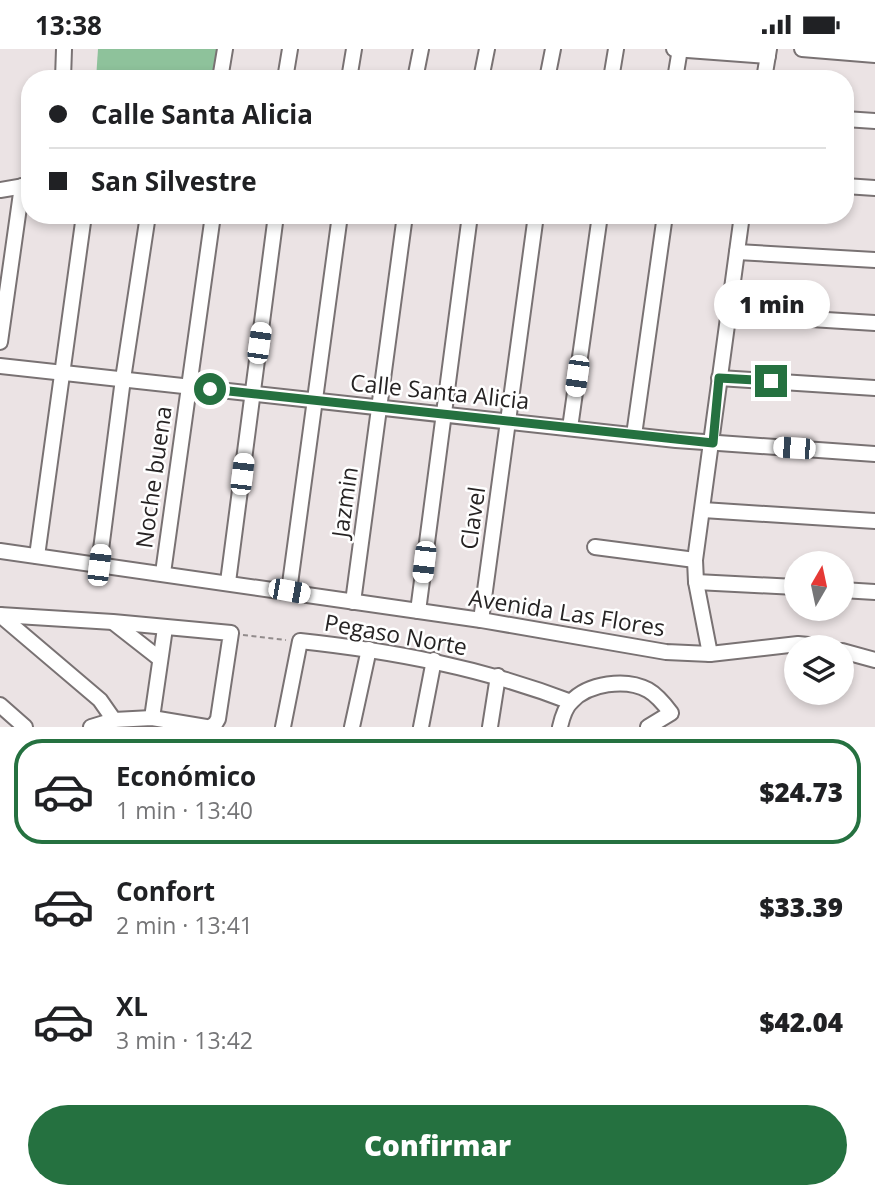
<!DOCTYPE html>
<html lang="es">
<meta charset="utf-8">
<style>
:root{--surface:#fff;--page:#f6f6f6;--text:#202124;--muted:#757577;--line:#e0e0e0;--accent:#257140}
body{margin:0;font-family:"Open Sans",sans-serif;background:var(--page);color:var(--text);height:100vh;display:flex;flex-direction:column;font-size:26px;white-space:nowrap}
*{box-sizing:border-box;margin:0}
p{font-size:23px;color:var(--muted)}
.icon{flex:none;width:38px;height:38px;fill:none;stroke:currentColor;stroke-width:2;stroke-linecap:round;stroke-linejoin:round}
.map{position:relative;height:678px;overflow:hidden}
.side{display:flex;flex-direction:column;background:var(--surface);flex:1}
.side>*{flex:none}
.guide{position:absolute;left:21px;top:21px;width:833px;height:154px;border-radius:28px;box-shadow:0 4px 10px #0003;display:grid;align-content:center;height:154px;padding:0 28px;background:var(--surface)}
.needle{width:46px;rotate:9deg}
.buttons{position:absolute;left:784px;top:502px;display:grid;gap:14px}
.buttons a{display:grid;place-items:center;width:70px;height:70px;border-radius:50%;background:var(--surface);box-shadow:0 4px 10px #0003;font-size:35px}
.end{position:absolute;width:32px;height:32px;margin:-16px;border:9px solid #257140;background:#fff;box-shadow:0 0 0 4px #fff}
.from{border-radius:50%}
.bubble{position:absolute;height:49px;border-radius:24px;background:var(--surface);box-shadow:0 4px 10px #0003;font-size:23px;font-weight:800;line-height:49px;text-align:center}
.car{position:absolute;width:21px;height:42px;margin:-21px -10px;border-radius:9px;box-shadow:0 0 5px 2px #0007;background:linear-gradient(#fff 24%,#345 0 40%,#fff 0 76%,#345 0 86%,#fff 0)}
.guide b{display:flex;align-items:center;gap:24px;height:66px;font-size:26px}
.guide b+b{border-top:2px solid var(--line)}
.guide i{width:18px;height:18px;background:var(--text)}
ul{padding:12px 0 0;list-style:none}
li{display:flex;align-items:center;gap:21px;height:105px;margin:0 14px 10px;padding:0 14px;border:4px solid transparent;border-radius:28px}
li div{flex:1}
li b{display:block;font-size:26px}
li em{font-style:normal;font-weight:800}
li.on{border-color:var(--accent)}
li>.icon{width:63px;height:63px;stroke-width:1.5}
.cta{display:flex;gap:14px;margin-top:auto;padding:14px 28px}
.cta a{flex:1;height:80px;border-radius:42px;background:var(--accent);color:#fff;font-size:28px;font-weight:800;line-height:80px;text-align:center}
.status{display:flex;justify-content:space-between;align-items:center;height:49px;padding:0 35px;background:var(--surface);direction:ltr}
.status svg{height:19px;fill:currentColor}
.map>svg:first-child{display:block}
.green{fill:#8ec29b}
.lines{fill:none;stroke-linecap:round;stroke-linejoin:round}
.minor-casing{stroke:#797273;stroke-width:18}
.path{stroke:#928c8c;stroke-width:2;stroke-dasharray:5 3.5;stroke-linecap:butt}
.minor{stroke:#fff;stroke-width:14}
.route{stroke:#257140;stroke-width:9}
.labels{text-anchor:middle;dominant-baseline:central;stroke-width:5;stroke-linejoin:round;paint-order:stroke}
.street-label{font-size:23px;fill:#262323;stroke:#fff}
</style>
<div class="status"><b>13:38</b><svg viewBox="0 0 49 12"><path d="M0 12V9h3v3zM5 12V6h3v6zM10 12V3h3v9zM15 12V0h3v12zM26 1h20v11H26zM47 4h2v5h-2z"/></svg></div>
<div class="map">
<svg width="875" height="678" viewBox="0 0 875 678">
<rect width="100%" height="100%" fill="#ebe3e4"/>
<path class="green" d="M 98,0 L 219,0 L 214,30 L 96,30 Z"/>
<g class="lines">
<g class="minor-casing">
<g id="minor">
<path d="M 674,0 L 768,7"/>
<path d="M 802,0 L 875,6"/>
<path d="M 63,30 L 64,0"/>
<path d="M 220,30 L 225,0"/>
<path d="M 285,30 L 290,0"/>
<path d="M 349,30 L 354,0"/>
<path d="M 415,30 L 421,0"/>
<path d="M 481,30 L 487,0"/>
<path d="M 547,30 L 553,0"/>
<path d="M 611,30 L 616,0"/>
<path d="M 675,30 L 680,0"/>
<path d="M 764,30 L 769,0"/>
<path d="M 845,70 L 875,72"/>
<path d="M 845,137 L 875,139"/>
<path d="M 0,141 L 30,136"/>
<path d="M 737,203 L 875,211"/>
<path d="M 728,265 L 875,274"/>
<path d="M 0,293 L 22,137"/>
<path d="M 0,317 L 676,391 L 875,405"/>
<path d="M 719,329 L 875,339"/>
<path d="M 570,379 L 600,166"/>
<path d="M 634,386 L 665,166"/>
<path d="M 703,461 L 875,472"/>
<path d="M 595,498 L 695,511"/>
<path d="M 0,502 L 481,571 L 666,603 L 710,605 L 798,595 L 830,598"/>
<path d="M 37,507 L 84,166"/>
<path d="M 99,516 L 123,330 L 148,166"/>
<path d="M 163,524 L 213,166"/>
<path d="M 228,533 L 276,166"/>
<path d="M 696,533 L 796,538"/>
<path d="M 842,541 L 875,543"/>
<path d="M 289,542 L 340,166"/>
<path d="M 353,553 L 405,166"/>
<path d="M 418,562 L 470,166"/>
<path d="M 0,566 L 113,573 L 231,584 L 218,670 L 215,675 L 210,678"/>
<path d="M 0,566 L 100,651 L 114,671"/>
<path d="M 481,571 L 536,166"/>
<path d="M 114,574 L 160,610"/>
<path d="M 842,602 L 875,611"/>
<path d="M 710,605 L 696,533 L 695,511 L 742,166"/>
<path d="M 0,656 L 25,678"/>
<path d="M 152,669 L 165,579"/>
<path d="M 91,678 L 114,671 L 152,669 L 206,678"/>
<path d="M 283,678 L 300,592 C 393,602 483,619 571,653"/>
<path d="M 352,678 L 369,600"/>
<path d="M 421,678 L 434,611"/>
<path d="M 490,678 L 498,627"/>
<path d="M 560,678 C 562,669 565,659 571,653 C 588,634 626,629 648,641 C 657,646 665,656 671,664 L 648,678"/>
</g>
</g>
<path class="path" d="M 243,586 L 286,591"/>
<use href="#minor" class="minor"/>
</g>
<g class="lines">
<path class="route" d="M 210,340 L 713,394 L 719,329 L 771,332"/>
</g>
<g class="labels">
<g class="street-label">
<text transform="translate(440 342) rotate(6)">Calle Santa Alicia</text>
<text transform="translate(153 428) rotate(-82)">Noche buena</text>
<text transform="translate(344 453) rotate(-82)">Jazmin</text>
<text transform="translate(472 469) rotate(-82)">Clavel</text>
<text transform="translate(567 563) rotate(9)">Avenida Las Flores</text>
<text transform="translate(396 585) rotate(10)">Pegaso Norte</text>
</g>
</g>
</svg>
<div class="buttons">
<a><svg class="needle" viewBox="-14 -14 28 28"><path d="M0-13l5 13h-10z" fill="#e53935"/><path d="M0 13l5-13h-10z" fill="#757577"/></svg></a>
<a><svg class="icon" aria-label="layers" viewBox="0 0 24 24"><path d="M12 4l9 5-9 5-9-5zM3 14l9 5 9-5"/></svg></a>
</div>
<i class="end from" style="left:210px;top:340px"></i>
<i class="end" style="left:771px;top:332px"></i>
<div class="bubble" style="left:714px;top:231px;width:116px">1 min</div>
<i class="car" style="left:259px;top:294px;rotate:8deg"></i>
<i class="car" style="left:577px;top:327px;rotate:188deg"></i>
<i class="car" style="left:794px;top:399px;rotate:274deg"></i>
<i class="car" style="left:242px;top:425px;rotate:7deg"></i>
<i class="car" style="left:424px;top:513px;rotate:187deg"></i>
<i class="car" style="left:99px;top:516px;rotate:7deg"></i>
<i class="car" style="left:289px;top:542px;rotate:100deg"></i>
<div class="guide">
<b><i class="from"></i>Calle Santa Alicia</b>
<b><i></i>San Silvestre</b>
</div>
</div>
<section class="side">
<ul>
<li class="on"><svg class="icon" aria-label="car" viewBox="0 0 24 24"><path d="M5 17H2v-5l4-1 3-4h7l3 4 3 1v5h-3M9 17h6M6 11h13"/><circle cx="7" cy="17" r="2"/><circle cx="17" cy="17" r="2"/></svg><div><b>Económico</b><p>1 min · 13:40</p></div><em>$24.73</em></li>
<li><svg class="icon" aria-label="car" viewBox="0 0 24 24"><path d="M5 17H2v-5l4-1 3-4h7l3 4 3 1v5h-3M9 17h6M6 11h13"/><circle cx="7" cy="17" r="2"/><circle cx="17" cy="17" r="2"/></svg><div><b>Confort</b><p>2 min · 13:41</p></div><em>$33.39</em></li>
<li><svg class="icon" aria-label="car" viewBox="0 0 24 24"><path d="M5 17H2v-5l4-1 3-4h7l3 4 3 1v5h-3M9 17h6M6 11h13"/><circle cx="7" cy="17" r="2"/><circle cx="17" cy="17" r="2"/></svg><div><b>XL</b><p>3 min · 13:42</p></div><em>$42.04</em></li>
</ul>
<div class="cta"><a>Confirmar</a></div>
</section>
